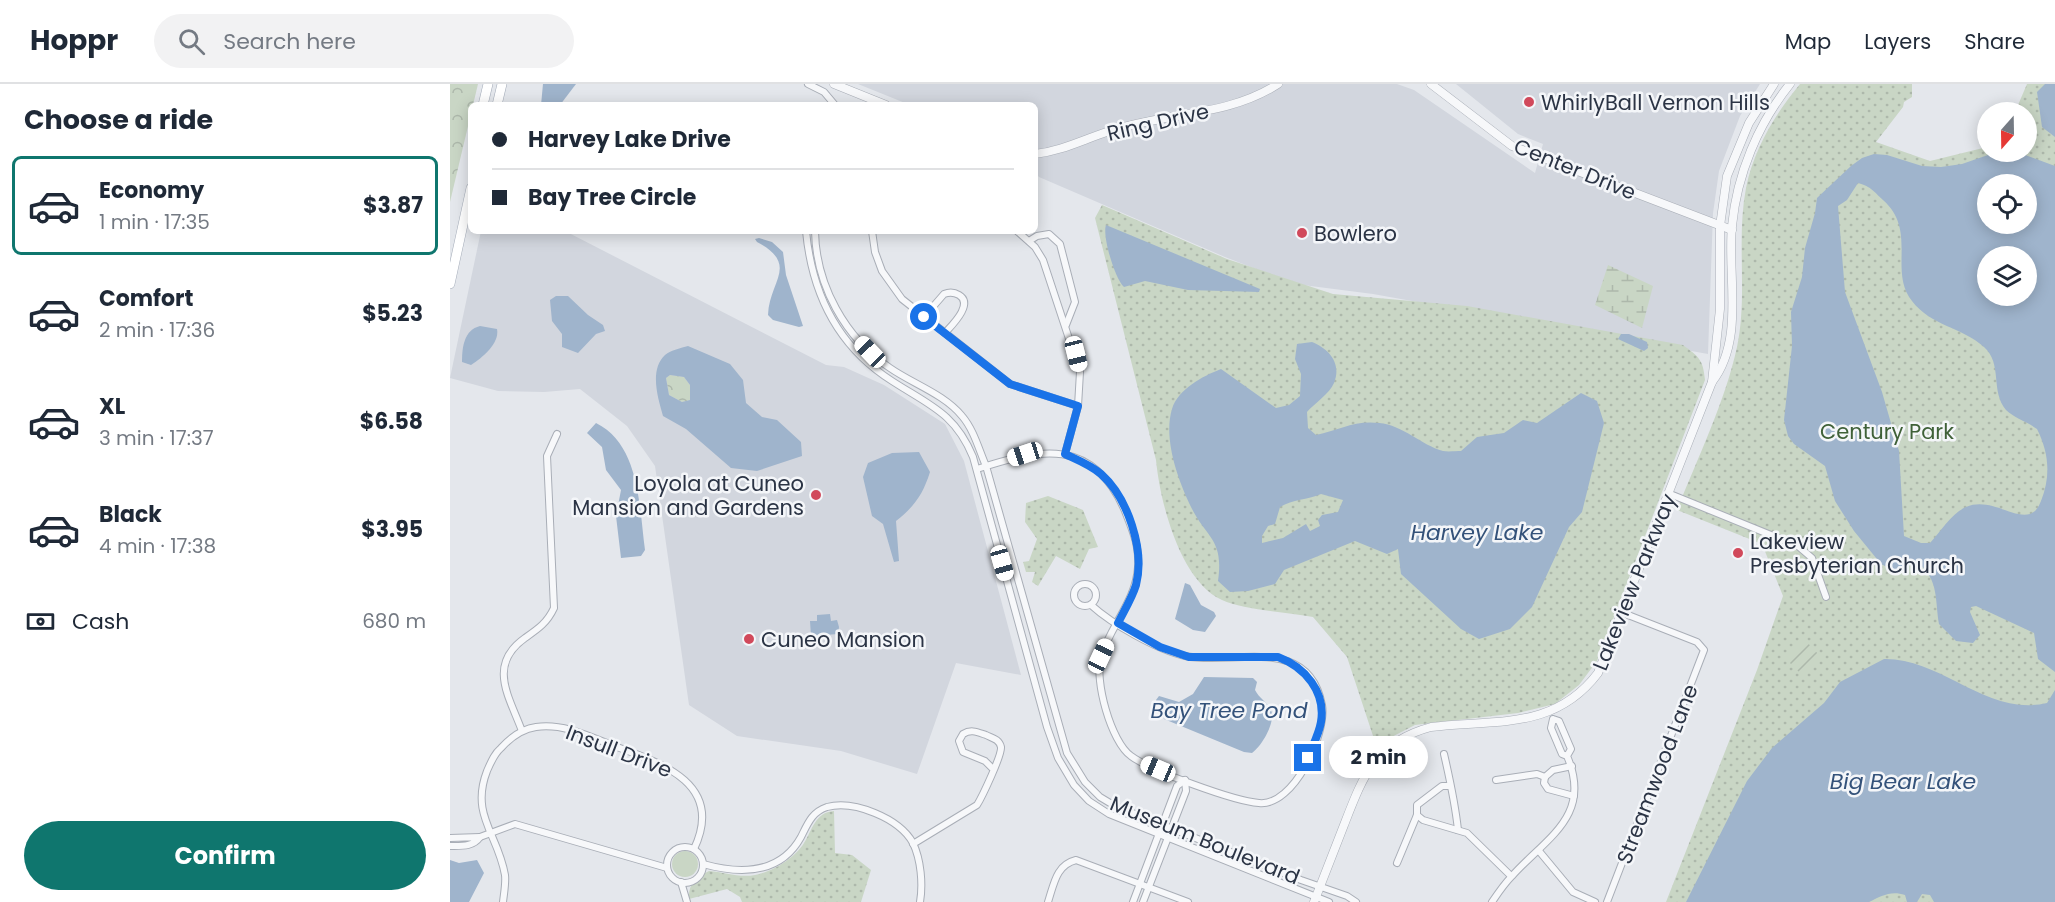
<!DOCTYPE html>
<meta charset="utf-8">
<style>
:root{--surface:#fff;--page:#f2f2f3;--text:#1f2937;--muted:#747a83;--line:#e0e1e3;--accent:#0f766e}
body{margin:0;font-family:Poppins,sans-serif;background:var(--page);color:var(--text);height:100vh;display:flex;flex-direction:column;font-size:22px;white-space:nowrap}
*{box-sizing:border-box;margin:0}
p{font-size:20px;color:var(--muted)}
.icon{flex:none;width:33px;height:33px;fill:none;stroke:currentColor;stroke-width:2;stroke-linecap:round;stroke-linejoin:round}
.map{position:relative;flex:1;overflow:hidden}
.panel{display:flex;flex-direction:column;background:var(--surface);width:450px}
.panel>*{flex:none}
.banner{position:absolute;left:18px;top:18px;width:570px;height:132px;border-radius:9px;box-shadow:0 3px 15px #0003;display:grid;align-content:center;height:132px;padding:0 24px;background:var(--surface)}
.needle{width:39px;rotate:200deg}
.buttons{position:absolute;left:1527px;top:18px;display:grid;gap:12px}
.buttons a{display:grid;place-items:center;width:60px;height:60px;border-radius:50%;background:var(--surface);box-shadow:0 3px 15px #0003;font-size:30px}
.end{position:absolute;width:27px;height:27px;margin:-14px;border:8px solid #1a73e8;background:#fff;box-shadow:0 0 0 3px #fff}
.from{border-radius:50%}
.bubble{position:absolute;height:42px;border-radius:21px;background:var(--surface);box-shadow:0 3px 15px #0003;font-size:20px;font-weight:700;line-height:42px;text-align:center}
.car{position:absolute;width:18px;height:36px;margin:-18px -9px;border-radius:8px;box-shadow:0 0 4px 2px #0007;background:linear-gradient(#fff 24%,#345 0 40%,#fff 0 76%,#345 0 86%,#fff 0)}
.banner b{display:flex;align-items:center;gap:21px;height:57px;font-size:22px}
.banner b+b{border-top:2px solid var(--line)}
.banner i{width:15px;height:15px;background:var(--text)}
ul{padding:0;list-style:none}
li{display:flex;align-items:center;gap:18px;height:99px;margin:0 12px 9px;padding:0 12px;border:3px solid transparent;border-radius:9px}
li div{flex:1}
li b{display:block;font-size:22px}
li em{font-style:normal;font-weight:700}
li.selected{border-color:var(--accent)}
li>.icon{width:54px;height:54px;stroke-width:1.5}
h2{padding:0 24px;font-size:27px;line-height:72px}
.pay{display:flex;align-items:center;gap:15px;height:66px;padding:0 24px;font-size:22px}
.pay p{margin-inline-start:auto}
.action{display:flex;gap:12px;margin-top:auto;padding:12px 24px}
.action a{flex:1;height:69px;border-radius:36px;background:var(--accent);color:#fff;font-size:24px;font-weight:700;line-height:69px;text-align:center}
header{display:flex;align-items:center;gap:36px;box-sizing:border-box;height:84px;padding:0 30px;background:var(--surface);border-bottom:2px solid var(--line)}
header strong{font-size:28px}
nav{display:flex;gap:33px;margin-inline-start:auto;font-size:21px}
.search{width:420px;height:54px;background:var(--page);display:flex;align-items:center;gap:15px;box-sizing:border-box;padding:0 21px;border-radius:33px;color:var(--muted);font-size:22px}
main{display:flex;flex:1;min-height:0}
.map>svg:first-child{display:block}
.built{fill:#d2d6de}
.grass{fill:#c9d6c5}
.forest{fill:url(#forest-crowns)}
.wetland{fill:url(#wetland-marsh)}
.park{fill:url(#park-dots);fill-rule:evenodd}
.garden{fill:url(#garden-furrows)}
.water{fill:#9fb4cc;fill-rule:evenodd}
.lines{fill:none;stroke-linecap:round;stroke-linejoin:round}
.minor-casing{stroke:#a9aeb7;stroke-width:8}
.tertiary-casing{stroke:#a9aeb7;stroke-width:9}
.primary-casing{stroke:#a3abb8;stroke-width:10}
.minor{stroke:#f7f8fa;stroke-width:6}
.tertiary{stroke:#f7f8fa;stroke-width:8}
.primary{stroke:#fff;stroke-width:9}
.route{stroke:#1a73e8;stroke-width:8}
.poi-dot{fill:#d1495b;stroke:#f4f6f9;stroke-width:2}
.labels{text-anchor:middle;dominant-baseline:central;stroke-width:5;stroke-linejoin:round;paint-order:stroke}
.poi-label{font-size:21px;fill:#2b3445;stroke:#f4f6f9;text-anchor:start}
.street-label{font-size:21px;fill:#2b3445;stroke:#f4f6f9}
.park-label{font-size:21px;fill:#3f6138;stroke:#f4f6f9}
.water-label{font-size:22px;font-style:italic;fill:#34527a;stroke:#f4f6f9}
</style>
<header>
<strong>Hoppr</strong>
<div class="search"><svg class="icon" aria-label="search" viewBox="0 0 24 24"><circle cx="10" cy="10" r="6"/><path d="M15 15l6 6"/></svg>Search here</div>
<nav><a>Map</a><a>Layers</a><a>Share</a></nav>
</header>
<main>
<section class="panel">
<h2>Choose a ride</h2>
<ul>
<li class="selected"><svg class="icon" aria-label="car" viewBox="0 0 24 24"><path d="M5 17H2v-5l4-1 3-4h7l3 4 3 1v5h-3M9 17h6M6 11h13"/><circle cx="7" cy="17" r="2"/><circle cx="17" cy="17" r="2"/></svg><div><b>Economy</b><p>1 min · 17:35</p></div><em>$3.87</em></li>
<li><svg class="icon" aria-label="car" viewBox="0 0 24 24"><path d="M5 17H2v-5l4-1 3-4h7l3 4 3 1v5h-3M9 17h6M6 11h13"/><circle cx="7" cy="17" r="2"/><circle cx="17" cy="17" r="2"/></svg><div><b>Comfort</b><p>2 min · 17:36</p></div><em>$5.23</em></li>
<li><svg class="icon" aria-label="car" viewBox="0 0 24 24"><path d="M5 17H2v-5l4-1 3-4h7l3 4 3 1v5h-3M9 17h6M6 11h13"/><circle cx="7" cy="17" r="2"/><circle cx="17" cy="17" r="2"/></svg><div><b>XL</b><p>3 min · 17:37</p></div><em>$6.58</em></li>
<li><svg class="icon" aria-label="car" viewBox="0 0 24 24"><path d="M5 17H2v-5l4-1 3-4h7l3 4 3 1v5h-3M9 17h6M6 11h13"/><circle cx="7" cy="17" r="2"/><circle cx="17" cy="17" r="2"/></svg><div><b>Black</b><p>4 min · 17:38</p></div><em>$3.95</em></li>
</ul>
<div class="pay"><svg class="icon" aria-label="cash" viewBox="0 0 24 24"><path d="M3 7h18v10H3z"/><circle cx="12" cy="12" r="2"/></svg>Cash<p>680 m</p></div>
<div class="action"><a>Confirm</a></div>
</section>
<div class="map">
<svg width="1605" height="818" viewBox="0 0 1605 818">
<defs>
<pattern id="forest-crowns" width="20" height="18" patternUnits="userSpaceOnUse" patternTransform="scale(1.5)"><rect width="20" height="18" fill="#c9d6c5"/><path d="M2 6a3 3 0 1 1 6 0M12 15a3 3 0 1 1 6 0" fill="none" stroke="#adb8ab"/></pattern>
<pattern id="wetland-marsh" width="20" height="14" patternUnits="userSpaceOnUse" patternTransform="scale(1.5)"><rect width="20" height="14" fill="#c9d6c5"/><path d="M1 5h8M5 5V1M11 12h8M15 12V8" fill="none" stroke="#adb8ab"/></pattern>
<pattern id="park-dots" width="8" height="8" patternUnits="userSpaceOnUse" patternTransform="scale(1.5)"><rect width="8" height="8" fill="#c9d6c5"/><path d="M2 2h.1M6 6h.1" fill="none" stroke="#adb8ab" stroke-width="1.8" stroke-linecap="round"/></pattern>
<pattern id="garden-furrows" width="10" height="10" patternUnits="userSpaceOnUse" patternTransform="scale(1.5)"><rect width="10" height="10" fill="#c9d6c5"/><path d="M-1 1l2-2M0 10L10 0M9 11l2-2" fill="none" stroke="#adb8ab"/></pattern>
</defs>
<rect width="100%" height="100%" fill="#e4e7ec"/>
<g class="built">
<path d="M 408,0 L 947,0 L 964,6 L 1085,89 L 1093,60 L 1068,50 L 1006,0 L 1310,0 L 1290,32 L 1269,87 L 1263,129 L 1258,270 L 923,210 L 845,200 L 775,173 L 589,93 L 585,89 L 585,21 L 460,21 Z"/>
<path d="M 31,147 L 115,147 L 376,281 L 394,283 L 434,301 L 495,340 L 514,377 L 571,591 L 506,579 L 467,690 L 391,667 L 287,652 L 239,621 L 205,382 L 177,342 L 130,305 L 94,308 L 48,307 L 0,294 Z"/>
</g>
<circle class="grass" cx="235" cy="780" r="13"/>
<g class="forest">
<path d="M 0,0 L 28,0 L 0,118 Z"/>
<path d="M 220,291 L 234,293 L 240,301 L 241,316 L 232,318 L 219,311 L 216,294 Z"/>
</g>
<path class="wetland" d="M 1158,181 L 1203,202 L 1192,244 L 1145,221 Z"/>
<g class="park">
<path d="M 1350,0 L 1462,0 L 1462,13 L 1454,18 L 1453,23 L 1426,58 L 1480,77 L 1537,63 L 1538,68 L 1576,68 L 1576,28 L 1565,28 L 1577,0 L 1605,0 L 1605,818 L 1216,818 L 1307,586 L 1333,512 L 1312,460 L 1227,426 C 1248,373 1275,318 1287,263 C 1298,211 1286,156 1296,104 C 1304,65 1325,30 1350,0 ZM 1538,100 L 1576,100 L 1576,140 L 1538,140 ZM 1538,172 L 1576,172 L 1576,212 L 1538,212 Z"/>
<path d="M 652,121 L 777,175 L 883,210 L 1017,222 L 1233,261 C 1249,273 1253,275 1255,296 L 1147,577 L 1129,601 L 1105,620 L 1068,629 L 965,641 L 926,661 L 897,573 L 863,533 C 838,528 793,526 772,516 C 730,497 710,418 706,376 L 645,134 Z"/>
<path d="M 598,412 L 633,426 L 648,463 L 639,465 L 630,485 L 606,472 L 588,502 L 582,498 L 585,488 L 576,488 L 573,478 L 579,477 L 587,455 L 575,438 L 576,419 Z"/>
<path d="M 384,727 L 385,769 L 402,771 L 421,786 L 411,818 L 292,818 L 290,813 L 277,805 L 239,815 C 238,800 246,793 259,787 C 274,788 289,794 305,791 C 322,788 345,774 354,759 C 362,747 365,728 384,727 Z"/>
</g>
<path class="garden" d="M 1353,554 L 1370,572 L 1352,591 L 1334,573 Z"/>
<g class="water">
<path d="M 93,0 L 126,0 L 110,21 L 91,21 Z"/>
<path d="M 1595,0 L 1605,0 L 1605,53 L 1592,43 L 1587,8 Z"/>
<path d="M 1567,68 L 1605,82 L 1605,588 L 1588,575 L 1584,549 L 1526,522 L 1521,523 L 1520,528 L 1530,551 L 1523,559 L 1506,557 L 1489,540 C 1485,517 1489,496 1469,480 L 1457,481 L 1445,487 L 1431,480 L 1404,447 L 1385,417 L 1375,382 L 1344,360 L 1338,352 L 1334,336 L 1342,262 L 1341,228 L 1352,193 L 1355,164 L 1365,129 L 1367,114 L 1401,82 L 1412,74 L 1424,70 L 1437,71 L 1472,82 L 1491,83 L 1512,80 L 1538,71 ZM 1408,99 C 1422,103 1423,107 1433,116 C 1468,147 1438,187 1462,217 C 1481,242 1512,243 1534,263 C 1553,280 1540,307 1556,326 C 1564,334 1578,338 1587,345 C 1599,369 1601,392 1591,417 C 1589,422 1586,428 1580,430 C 1563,435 1540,413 1516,423 C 1502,429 1491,447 1480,459 L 1471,459 L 1454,452 L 1449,367 L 1432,308 L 1395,208 L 1388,122 L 1397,116 ZM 1538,100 L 1576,100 L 1576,140 L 1538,140 ZM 1538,172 L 1576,172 L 1576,212 L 1538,212 Z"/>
<path d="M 656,141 L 810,205 L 809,208 L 738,206 L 695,197 L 674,203 C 665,195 652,152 656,141 Z"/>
<path d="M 309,154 L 322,158 L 333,168 L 336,191 L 353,242 L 349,243 L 323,236 L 318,231 C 319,197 350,181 307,158 L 305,155 Z"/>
<path d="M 106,212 L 118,212 L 138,231 L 153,241 L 155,247 L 146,250 L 128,269 L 112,263 L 112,250 L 102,237 L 100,216 Z"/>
<path d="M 30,242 L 47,245 C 50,259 32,274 21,281 L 12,278 C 12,263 14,246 30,242 Z"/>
<path d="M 1171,250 L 1179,250 L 1197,258 L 1198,264 L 1194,267 L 1168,255 Z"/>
<path d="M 862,258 C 879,265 892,279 884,299 C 880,309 864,320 857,328 L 858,344 L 866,351 C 889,346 905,336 929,339 C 953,341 971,361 993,367 C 998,368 1006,367 1011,367 L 1027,353 L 1054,349 L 1073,336 L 1087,339 L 1131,309 L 1147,317 L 1154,339 L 1132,428 L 1119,443 L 1082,523 L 1060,545 L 1029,555 L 1011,545 L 951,490 L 948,465 L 937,470 L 905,457 L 834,486 L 825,500 L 798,507 L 780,508 L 768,497 C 774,455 757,455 741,423 C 728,396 713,355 722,325 C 728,305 753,292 771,285 L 826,324 L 839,321 L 850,312 L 851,290 L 845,275 L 847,260 ZM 871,410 L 893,416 L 888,428 L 872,431 L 868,436 L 870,442 L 860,447 L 856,440 L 833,454 L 812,459 L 812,452 L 818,442 L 825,440 L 830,423 C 843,415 857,416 871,410 Z"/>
<path d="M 238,262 L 280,280 L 293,296 L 296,319 L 312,333 L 327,336 L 351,358 L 352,372 L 307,387 L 281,384 L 236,345 L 213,332 C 208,314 199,286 215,271 C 221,266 231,264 238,262 ZM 220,291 L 234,293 L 240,301 L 240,316 L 232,318 L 219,311 L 216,294 Z"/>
<path d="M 146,339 C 190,361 189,422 195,466 L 191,472 L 171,474 L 166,432 L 171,406 L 156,386 L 152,363 L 137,349 Z"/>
<path d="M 469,368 L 480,388 C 473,410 465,422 446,437 L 449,477 L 444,478 L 433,440 L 422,432 L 413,393 L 418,379 L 442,369 Z"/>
<path d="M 735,499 L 740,501 L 751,521 L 764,528 L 766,532 L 755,548 L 743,546 L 725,535 Z"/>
<path d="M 380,530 L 381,537 L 387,536 L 389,543 L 388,550 L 361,552 L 360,537 L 367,537 L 367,531 Z"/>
<path d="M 1434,575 C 1492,574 1537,633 1597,619 L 1605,606 L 1605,818 L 1484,818 L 1480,811 L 1472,810 L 1467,818 L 1457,818 L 1455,811 C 1441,806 1431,812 1419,818 L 1236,818 L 1297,697 L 1322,664 L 1374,619 L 1390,598 Z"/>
<path d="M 754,593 L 803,594 L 807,598 L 805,606 C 809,614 817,618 821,626 C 826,638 812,662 802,669 L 794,668 L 714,635 L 706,616 L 709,612 L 729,618 L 743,610 Z"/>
<path d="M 0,776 L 9,779 L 27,776 L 34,789 L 19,818 L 0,818 Z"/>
</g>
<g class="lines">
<g class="minor-casing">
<g id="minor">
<path d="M 358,0 L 374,8 L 385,21"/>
<path d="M 356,147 C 362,210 387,262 442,297 C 479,321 505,329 523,373 L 597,643 L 608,674 L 624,701 L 639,717 L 659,730 L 879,818"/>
<path d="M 365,147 C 366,201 395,254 440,284 C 463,300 494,310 512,332 C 524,346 529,366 536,382 L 617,669 L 635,698 L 650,713 L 665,722 L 851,796 L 897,812 L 906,818"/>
<path d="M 422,147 L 425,168 L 432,187 L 452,215 L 560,300 L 628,322"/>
<path d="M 567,147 L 585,163 L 593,176 L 630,288 L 628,322 L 615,370"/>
<path d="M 579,157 L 587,152 L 599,150 L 610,160 L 625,218 L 616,241"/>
<path d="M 474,233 L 494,210 C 499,208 504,208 509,211 C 524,220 502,241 495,249"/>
<path d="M 527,385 C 589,365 643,352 675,427 C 682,445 690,463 688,483 C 686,517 660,542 651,573 C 644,596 661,658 681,672 C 701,687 784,717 809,719 C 844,723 877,649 872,621 C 858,549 783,582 735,572 C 707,566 662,540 641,521"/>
<path d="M 1220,410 L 1348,462 L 1362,474 L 1376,513"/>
<circle cx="635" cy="511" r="11"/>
<path d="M 72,647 C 59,612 37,581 75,554 C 88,545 97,539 104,524 L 97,372 L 107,350"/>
<path d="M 994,670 C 1000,696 1005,718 1008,746"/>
<path d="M 1095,693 L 1094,699 L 1098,705 L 1124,712"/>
<path d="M 1095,693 L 1103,686 L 1122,682"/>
<path d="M 1046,696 L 1087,690 L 1095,693"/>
<path d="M 967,731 L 973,736 L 1017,749 L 1061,792"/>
<path d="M 30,753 L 65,740 L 217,784"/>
<path d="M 0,754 L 30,753 C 23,763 12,762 0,762"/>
<path d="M 463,760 L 527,721 C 532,713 552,671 551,663 C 549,655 542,654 536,651 C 527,648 521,645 513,650 L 509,657 L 513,668 L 535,677 L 542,684"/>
<circle cx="235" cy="781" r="18"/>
<path d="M 1089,767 L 1123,808 L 1145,818"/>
<path d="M 947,779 L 967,731 L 967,721 L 992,702 L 999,702"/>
<path d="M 253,780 C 289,790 330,791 351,753 C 358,739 362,728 377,723 C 404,716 449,734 463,759 C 471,776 473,800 470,818"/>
<path d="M 231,798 L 237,818"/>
<path d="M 53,818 C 54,809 56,799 55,791 C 48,750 20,731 37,687 C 41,678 44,670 51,664 C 60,654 72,645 86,643 C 113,639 139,652 164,662 C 212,679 275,700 244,765"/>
<path d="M 598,818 C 604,800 606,781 626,776 L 738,818"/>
<path d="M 683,818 L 727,702 L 735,696"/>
<path d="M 693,818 L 736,707 L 735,696"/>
<path d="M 1042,818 C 1048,809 1054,800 1062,792 C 1096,754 1143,732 1117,672 L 1112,670 L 1101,644 L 1103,635 L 1109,637 L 1121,665 L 1117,672"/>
<path d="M 1157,818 L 1254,566 L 1247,558 L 1173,529"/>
</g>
</g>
<g class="tertiary-casing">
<g id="tertiary">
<path d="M 384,0 L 436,21"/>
<path d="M 981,0 L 1062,62 L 1282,146"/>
<path d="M 585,70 C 612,67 634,55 660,47 C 716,28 777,33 828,0"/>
<path d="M 1262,298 L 1270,225 L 1270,142 L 1277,92 L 1299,39 L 1324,0"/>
<path d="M 864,818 C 874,792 884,767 894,741 C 913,692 925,658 981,643 C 1045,635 1104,647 1148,589 L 1262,298 C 1295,256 1277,191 1282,142 C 1287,90 1308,40 1340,0"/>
</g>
</g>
<g class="primary-casing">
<g id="primary">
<path d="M 33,21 L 38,0"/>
<path d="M 47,21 L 52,0"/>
<path d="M 0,200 L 21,104"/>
</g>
</g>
<use href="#minor" class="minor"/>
<use href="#tertiary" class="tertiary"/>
<use href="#primary" class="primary"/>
</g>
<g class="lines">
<path class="route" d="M 474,233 L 560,300 L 628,322 L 615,370 C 628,376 641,381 651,390 C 678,414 695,466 686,501 C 682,514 674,527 668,539 L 710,563 L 739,573 L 828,573 C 855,583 876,608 871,638 C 869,650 862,663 858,674"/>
</g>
<g class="poi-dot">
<circle cx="1079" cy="18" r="6"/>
<circle cx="852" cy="149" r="6"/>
<circle cx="366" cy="411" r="6"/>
<circle cx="1288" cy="469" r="6"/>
<circle cx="299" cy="555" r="6"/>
</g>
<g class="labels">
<g class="poi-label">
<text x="1091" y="18">WhirlyBall Vernon Hills</text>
<text x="864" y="149">Bowlero</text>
<text x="354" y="399" text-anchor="end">Loyola at Cuneo<tspan x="354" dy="24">Mansion and Gardens</tspan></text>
<text x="1300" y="457">Lakeview<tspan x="1300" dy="24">Presbyterian Church</tspan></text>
<text x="311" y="555">Cuneo Mansion</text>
</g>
<g class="street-label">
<text transform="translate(708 38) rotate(-13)">Ring Drive</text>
<text transform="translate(1125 85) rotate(22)">Center Drive</text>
<text transform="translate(1184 498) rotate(-68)">Lakeview Parkway</text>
<text transform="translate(169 667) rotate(21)">Insull Drive</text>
<text transform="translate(1207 690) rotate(-69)">Streamwood Lane</text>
<text transform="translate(755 756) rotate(22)">Museum Boulevard</text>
</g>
<g class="park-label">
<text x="1437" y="347">Century Park</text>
</g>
<g class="water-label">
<text x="1027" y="448">Harvey Lake</text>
<text x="779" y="626">Bay Tree Pond</text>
<text x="1453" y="697">Big Bear Lake</text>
</g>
</g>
</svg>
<div class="buttons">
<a><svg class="needle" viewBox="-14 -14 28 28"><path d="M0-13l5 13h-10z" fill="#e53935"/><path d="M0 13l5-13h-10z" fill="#747a83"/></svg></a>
<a><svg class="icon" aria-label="locate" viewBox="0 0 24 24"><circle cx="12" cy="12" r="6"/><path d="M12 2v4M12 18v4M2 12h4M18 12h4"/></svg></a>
<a><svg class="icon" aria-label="layers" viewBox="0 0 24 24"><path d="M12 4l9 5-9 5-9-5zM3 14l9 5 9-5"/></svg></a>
</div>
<i class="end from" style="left:474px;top:233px"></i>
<i class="end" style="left:858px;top:674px"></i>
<div class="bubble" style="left:879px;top:652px;width:99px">2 min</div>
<i class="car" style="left:420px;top:268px;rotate:316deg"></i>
<i class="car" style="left:626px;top:270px;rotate:166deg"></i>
<i class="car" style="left:575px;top:370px;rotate:252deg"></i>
<i class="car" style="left:552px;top:479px;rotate:164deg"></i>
<i class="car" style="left:651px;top:572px;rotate:25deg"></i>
<i class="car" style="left:708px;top:685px;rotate:293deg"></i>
<div class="banner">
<b><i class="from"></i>Harvey Lake Drive</b>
<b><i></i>Bay Tree Circle</b>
</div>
</div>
</main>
